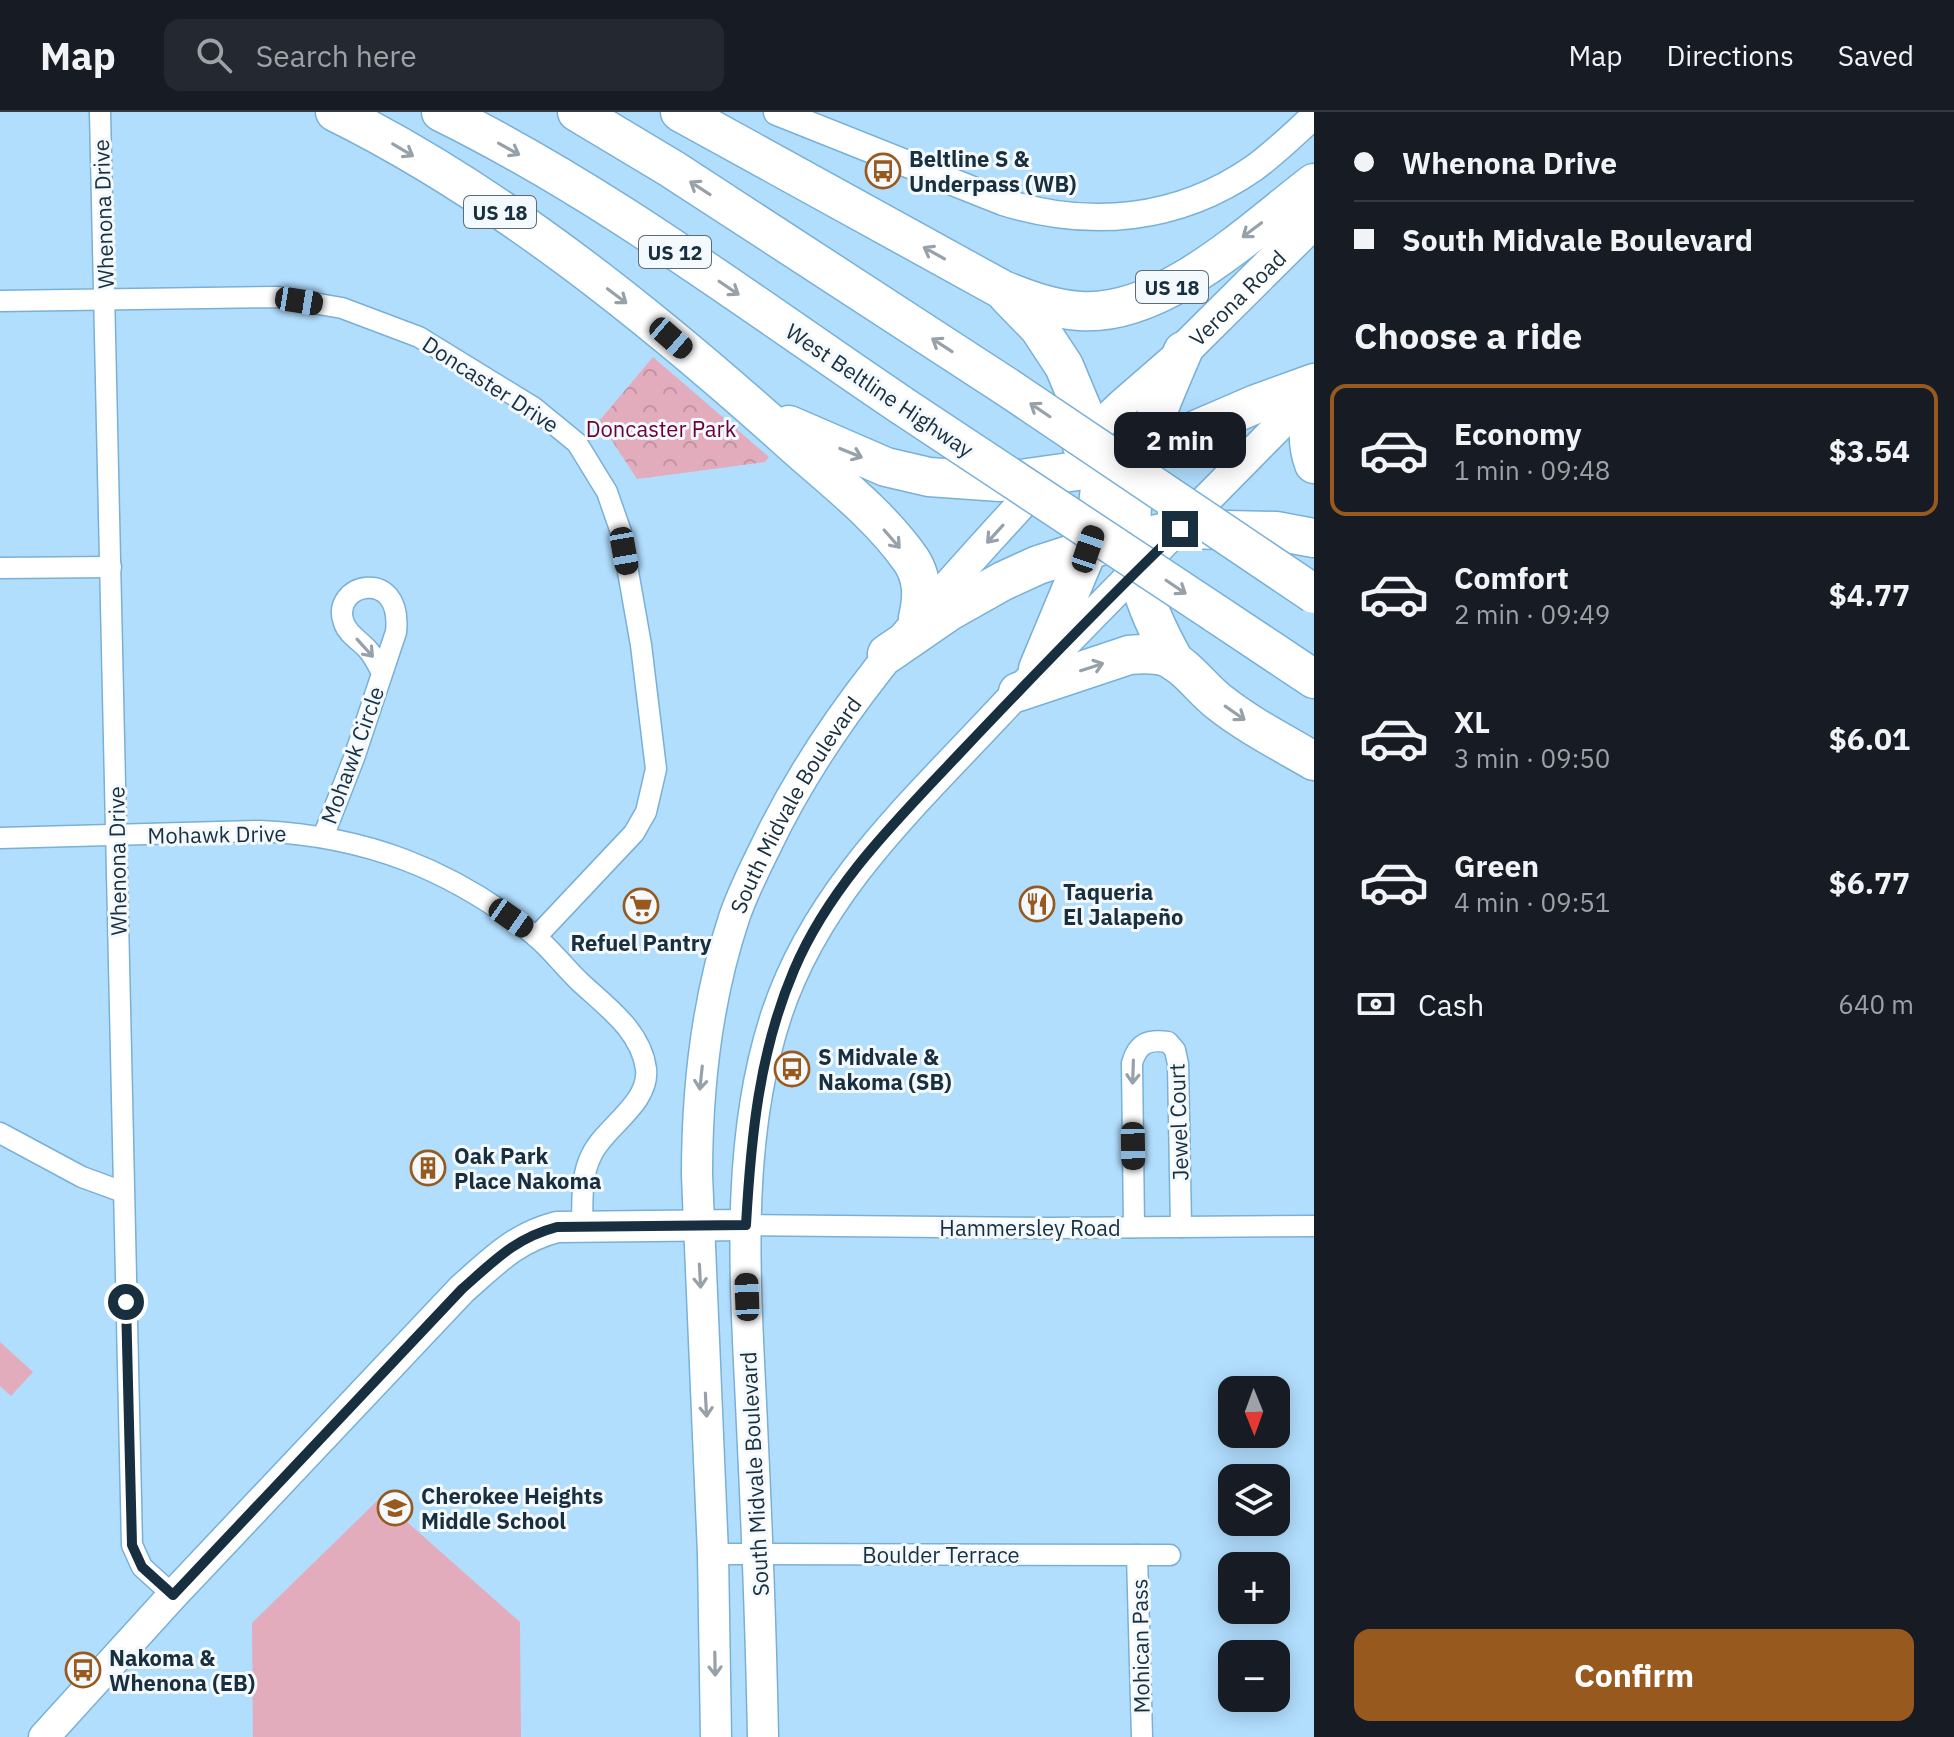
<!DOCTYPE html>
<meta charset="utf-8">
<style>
:root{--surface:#171b24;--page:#242831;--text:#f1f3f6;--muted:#9ea1a6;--line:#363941;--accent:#97591e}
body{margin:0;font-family:"IBM Plex Sans",sans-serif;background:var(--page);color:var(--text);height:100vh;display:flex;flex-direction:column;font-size:30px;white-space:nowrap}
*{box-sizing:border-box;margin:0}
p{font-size:26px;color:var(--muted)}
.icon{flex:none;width:44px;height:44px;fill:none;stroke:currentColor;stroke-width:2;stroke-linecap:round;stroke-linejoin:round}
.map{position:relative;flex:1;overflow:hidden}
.details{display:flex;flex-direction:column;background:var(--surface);width:640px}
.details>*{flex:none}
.guide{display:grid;align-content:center;height:176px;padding:0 40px;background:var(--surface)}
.needle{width:52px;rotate:179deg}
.controls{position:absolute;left:1218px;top:1264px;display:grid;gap:16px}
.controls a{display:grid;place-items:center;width:72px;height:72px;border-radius:16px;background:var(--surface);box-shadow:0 4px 20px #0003;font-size:40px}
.end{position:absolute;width:36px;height:36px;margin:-18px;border:10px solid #182f3f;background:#fff;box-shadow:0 0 0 4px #fff}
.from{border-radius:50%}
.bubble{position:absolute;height:56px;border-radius:16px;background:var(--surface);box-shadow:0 4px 20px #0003;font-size:26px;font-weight:700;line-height:56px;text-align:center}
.car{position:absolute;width:24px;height:48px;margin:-24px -12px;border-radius:10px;box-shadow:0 0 6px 2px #0007;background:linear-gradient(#222 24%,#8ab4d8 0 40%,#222 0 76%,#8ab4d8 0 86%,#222 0)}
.guide b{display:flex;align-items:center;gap:28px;height:76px;font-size:30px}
.guide b+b{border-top:2px solid var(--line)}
.guide i{width:20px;height:20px;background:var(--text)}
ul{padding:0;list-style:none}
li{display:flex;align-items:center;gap:24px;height:132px;margin:0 16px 12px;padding:0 24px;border:4px solid transparent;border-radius:16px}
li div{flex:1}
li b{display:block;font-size:30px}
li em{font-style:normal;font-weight:700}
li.current{border-color:var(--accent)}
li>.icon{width:72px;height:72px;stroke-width:1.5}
h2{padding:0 40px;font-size:36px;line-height:96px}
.pay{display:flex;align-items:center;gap:20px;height:88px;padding:0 40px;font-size:30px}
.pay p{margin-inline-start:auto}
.button{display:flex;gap:16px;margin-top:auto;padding:16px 40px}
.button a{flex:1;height:92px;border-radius:16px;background:var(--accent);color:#fff;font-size:32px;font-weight:700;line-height:92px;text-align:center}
header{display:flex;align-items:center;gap:48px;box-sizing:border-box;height:112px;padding:0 40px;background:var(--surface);border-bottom:2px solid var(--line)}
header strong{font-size:38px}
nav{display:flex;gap:44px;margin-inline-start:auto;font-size:28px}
.search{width:560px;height:72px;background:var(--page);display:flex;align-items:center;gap:20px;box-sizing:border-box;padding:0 28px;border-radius:16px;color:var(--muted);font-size:30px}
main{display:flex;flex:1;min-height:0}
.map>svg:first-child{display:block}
.park{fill:url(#park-crowns)}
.pitch{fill:#e3acbc}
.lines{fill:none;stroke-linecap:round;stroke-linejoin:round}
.minor-casing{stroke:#79b0d7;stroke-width:23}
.tertiary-casing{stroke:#79b0d7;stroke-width:29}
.secondary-casing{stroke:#79b0d7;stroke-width:33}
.trunk-casing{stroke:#79b0d7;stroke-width:37}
.motorway-casing{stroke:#79b0d7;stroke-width:41}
.minor{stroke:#fff;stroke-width:20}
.tertiary{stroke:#fff;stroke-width:26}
.secondary{stroke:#fff;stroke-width:30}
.trunk{stroke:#fff;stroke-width:34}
.motorway{stroke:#fff;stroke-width:38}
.motorway-bridge-casing{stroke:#79b0d7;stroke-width:41;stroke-linecap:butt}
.motorway-bridge{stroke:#fff;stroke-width:38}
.oneway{stroke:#97a1a9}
.route{stroke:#182f3f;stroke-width:10}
.labels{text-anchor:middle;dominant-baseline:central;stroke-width:6;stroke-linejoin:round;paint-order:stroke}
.shield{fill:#f4f9fe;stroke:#5a6c78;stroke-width:2}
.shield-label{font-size:20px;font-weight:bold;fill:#182f3f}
.poi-label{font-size:22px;font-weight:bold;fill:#182f3f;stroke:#f4f9fe;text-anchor:start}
.street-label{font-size:22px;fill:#182f3f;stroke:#f4f9fe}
.park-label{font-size:22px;fill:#6a0035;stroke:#f4f9fe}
</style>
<header>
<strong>Map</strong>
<div class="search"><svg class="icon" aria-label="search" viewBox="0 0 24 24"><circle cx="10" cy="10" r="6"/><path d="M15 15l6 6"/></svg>Search here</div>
<nav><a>Map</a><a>Directions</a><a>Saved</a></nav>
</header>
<main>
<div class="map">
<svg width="1314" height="1625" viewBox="0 0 1314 1625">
<defs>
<pattern id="park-crowns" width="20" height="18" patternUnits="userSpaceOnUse" patternTransform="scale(2)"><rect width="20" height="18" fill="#e3acbc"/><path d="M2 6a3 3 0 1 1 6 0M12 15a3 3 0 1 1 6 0" fill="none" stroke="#c294a3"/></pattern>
</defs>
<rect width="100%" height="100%" fill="#b2defe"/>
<path class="park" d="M 653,245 L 769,345 L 765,350 L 637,367 L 599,309 Z"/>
<g class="pitch">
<path d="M 0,1230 L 33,1260 L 11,1284 L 0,1274 Z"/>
<path d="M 380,1386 L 520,1510 L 521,1625 L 253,1625 L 252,1511 Z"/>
</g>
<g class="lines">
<g class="minor-casing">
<g id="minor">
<path d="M 100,0 L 132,1433 L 142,1455 L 173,1483"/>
<path d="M 0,189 L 278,185 L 342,196 L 419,225 L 533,295 L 577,331 L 607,380 L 621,420 L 641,533 L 656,657 L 646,700 L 634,721 L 536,825"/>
<path d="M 0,456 L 111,455"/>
<path d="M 323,725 L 354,646 L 396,520 C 403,453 329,472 344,511 C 348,523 361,529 369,539 C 374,545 378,553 382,561"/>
<path d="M 0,726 L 260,719 C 366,724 451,757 534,823 C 551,837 565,856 581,871 C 607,895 641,919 646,957 C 650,991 605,1015 592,1042 C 580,1065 583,1089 582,1114"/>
<path d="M 0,1021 L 82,1065 L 123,1080"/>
<path d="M 746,1113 L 1051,1116 L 1314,1114"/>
<path d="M 1134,1115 L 1132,951 C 1138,931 1148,927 1168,930 L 1175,938 L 1178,952 L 1181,1115"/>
<path d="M 713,1442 L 1170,1443"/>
<path d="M 1137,1443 L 1142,1625"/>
</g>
</g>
<g class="tertiary-casing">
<path id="tertiary" d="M 777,0 L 1003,90 C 1090,117 1178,109 1254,56 C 1275,41 1295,21 1314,4"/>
</g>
<g class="secondary-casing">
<g id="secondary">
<path d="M 1078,334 L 1121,293 L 1182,240"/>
<path d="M 44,1625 L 173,1483 L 462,1177 C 494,1149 515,1126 557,1115 L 746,1113"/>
<path id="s1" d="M 716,1625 L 713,1442 L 697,1063 C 697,976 706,890 734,806 C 742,782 754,758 766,734 C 834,591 941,481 1046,365"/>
<path d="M 763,1625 C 761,1521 757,1417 752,1313 C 746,1177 733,1033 777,901 C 818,779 911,694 997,602 C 1101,492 1209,386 1314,278"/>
</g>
</g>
<g class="trunk-casing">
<g id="trunk">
<path id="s2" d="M 1183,239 L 1314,109"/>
</g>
</g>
<g class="motorway-casing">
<g id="motorway">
<path d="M 335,0 C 499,81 654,207 790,329 C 831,366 879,402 911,448 C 923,466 923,485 918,506"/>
<path d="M 441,0 C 604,80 751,192 901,293"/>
<path d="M 577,0 L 672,57 L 1007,275"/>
<path d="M 680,0 L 1003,178 C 1028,188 1052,197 1080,199 C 1163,205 1252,118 1314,71"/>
<path d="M 1007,183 L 1039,216 L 1064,254 L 1092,321 L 1100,376 L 1096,411 L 1088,437 L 1038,557"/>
<path d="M 1314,288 C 1308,311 1306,330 1314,352"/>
<path d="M 789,313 L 886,355 L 929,365 L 1000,370 L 1098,356 L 1126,348 L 1256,292 L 1314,271"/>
<path d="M 1215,501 L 1314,567"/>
<path d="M 887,542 L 948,500 L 1003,469 L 1038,453 L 1088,437 L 1180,417 L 1276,419 L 1314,426"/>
<path d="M 1175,550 C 1104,424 1129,364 1183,239"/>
<path d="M 1018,580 L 1129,543 C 1141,542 1154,541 1166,545 C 1187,554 1201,576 1219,590 C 1248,613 1281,630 1314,649"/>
</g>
</g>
<use href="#minor" class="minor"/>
<use href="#tertiary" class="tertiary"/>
<use href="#secondary" class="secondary"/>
<use href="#trunk" class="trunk"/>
<use href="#motorway" class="motorway"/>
<g class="motorway-bridge-casing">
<g id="motorway-bridge">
<path d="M 1007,275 L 1314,482"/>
<path d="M 901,293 L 1215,501"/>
</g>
</g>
<use href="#motorway-bridge" class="motorway-bridge"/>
</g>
<defs><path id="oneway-shaft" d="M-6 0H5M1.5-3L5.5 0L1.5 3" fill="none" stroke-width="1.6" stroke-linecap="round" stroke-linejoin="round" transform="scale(2)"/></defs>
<g class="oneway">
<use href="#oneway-shaft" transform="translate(509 37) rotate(29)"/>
<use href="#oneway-shaft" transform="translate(403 38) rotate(31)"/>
<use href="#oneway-shaft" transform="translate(700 76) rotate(-147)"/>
<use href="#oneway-shaft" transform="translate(1252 118) rotate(143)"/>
<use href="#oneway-shaft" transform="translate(934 141) rotate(-151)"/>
<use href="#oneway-shaft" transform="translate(729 176) rotate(34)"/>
<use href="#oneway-shaft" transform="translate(617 184) rotate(37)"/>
<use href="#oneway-shaft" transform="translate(942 233) rotate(-147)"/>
<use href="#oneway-shaft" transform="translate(1040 298) rotate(-146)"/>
<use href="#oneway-shaft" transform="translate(851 341) rotate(22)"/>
<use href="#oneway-shaft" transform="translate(995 422) rotate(132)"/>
<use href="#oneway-shaft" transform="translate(892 427) rotate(49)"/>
<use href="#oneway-shaft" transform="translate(1176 475) rotate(34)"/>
<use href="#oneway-shaft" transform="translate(365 536) rotate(48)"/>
<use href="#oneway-shaft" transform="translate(1092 555) rotate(-18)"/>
<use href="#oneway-shaft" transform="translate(1235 601) rotate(35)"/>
<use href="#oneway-shaft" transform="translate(1133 960) rotate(92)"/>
<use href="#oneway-shaft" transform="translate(701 966) rotate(96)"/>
<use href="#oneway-shaft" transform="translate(700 1164) rotate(87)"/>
<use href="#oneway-shaft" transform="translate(706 1293) rotate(87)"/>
<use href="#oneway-shaft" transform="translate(715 1552) rotate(89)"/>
</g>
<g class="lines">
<path class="route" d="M 126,1190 L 132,1433 L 142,1455 L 173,1483 L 462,1177 C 494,1149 515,1126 557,1115 L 746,1113 C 751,1025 759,940 794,858 C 830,773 897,708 959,642 C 1031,566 1104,490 1180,417"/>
</g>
<defs>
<g id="bus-ring" transform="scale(1.8)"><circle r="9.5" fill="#f4f9fe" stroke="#97591e" stroke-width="1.5"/><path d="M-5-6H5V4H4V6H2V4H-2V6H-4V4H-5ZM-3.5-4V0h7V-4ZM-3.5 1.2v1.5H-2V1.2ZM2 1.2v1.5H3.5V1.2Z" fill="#97591e"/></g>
<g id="restaurant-ring" transform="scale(1.8)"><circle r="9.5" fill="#f4f9fe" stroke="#97591e" stroke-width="1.5"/><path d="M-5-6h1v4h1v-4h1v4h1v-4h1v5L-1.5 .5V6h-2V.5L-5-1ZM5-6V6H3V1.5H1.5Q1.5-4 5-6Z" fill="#97591e"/></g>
<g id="supermarket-ring" transform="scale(1.8)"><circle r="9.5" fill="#f4f9fe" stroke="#97591e" stroke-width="1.5"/><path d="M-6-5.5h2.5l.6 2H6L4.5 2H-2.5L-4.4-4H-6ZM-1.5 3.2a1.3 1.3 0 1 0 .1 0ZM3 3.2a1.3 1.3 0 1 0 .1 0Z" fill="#97591e"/></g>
<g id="building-ring" transform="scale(1.8)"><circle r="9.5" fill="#f4f9fe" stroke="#97591e" stroke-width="1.5"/><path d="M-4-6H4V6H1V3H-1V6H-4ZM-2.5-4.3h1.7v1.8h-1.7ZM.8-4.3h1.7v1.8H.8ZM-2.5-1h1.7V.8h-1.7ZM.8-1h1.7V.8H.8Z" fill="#97591e"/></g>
<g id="school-ring" transform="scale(1.8)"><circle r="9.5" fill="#f4f9fe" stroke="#97591e" stroke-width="1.5"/><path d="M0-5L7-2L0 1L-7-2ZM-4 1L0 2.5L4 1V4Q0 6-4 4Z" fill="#97591e"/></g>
</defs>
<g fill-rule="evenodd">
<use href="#bus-ring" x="883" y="59"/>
<use href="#restaurant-ring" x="1037" y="792"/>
<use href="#supermarket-ring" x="641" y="794"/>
<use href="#bus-ring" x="792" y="957"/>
<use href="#building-ring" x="428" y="1056"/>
<use href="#school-ring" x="395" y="1396"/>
<use href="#bus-ring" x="83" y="1558"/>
</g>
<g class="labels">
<g class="shield">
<rect x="464" y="84" width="72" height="32" rx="6"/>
<rect x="639" y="124" width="72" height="32" rx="6"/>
<rect x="1136" y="159" width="72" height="32" rx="6"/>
</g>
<g class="shield-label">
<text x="500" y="100">US 18</text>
<text x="675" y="140">US 12</text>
<text x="1172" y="175">US 18</text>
</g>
<g class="poi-label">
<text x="909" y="46">Beltline S &amp;<tspan x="909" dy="25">Underpass (WB)</tspan></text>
<text x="1063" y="779">Taqueria<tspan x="1063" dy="25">El Jalapeño</tspan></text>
<text x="641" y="830" text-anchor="middle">Refuel Pantry</text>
<text x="818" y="944">S Midvale &amp;<tspan x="818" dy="25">Nakoma (SB)</tspan></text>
<text x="454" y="1043">Oak Park<tspan x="454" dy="25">Place Nakoma</tspan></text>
<text x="421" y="1383">Cherokee Heights<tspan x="421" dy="25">Middle School</tspan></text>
<text x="109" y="1545">Nakoma &amp;<tspan x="109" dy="25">Whenona (EB)</tspan></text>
</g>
<g class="street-label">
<text transform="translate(103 102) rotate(-92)">Whenona Drive</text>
<text stroke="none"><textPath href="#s2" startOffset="76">Verona Road</textPath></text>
<text transform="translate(491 272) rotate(33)">Doncaster Drive</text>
<text transform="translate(880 278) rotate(34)">West Beltline Highway</text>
<text transform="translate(352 643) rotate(-70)">Mohawk Circle</text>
<text stroke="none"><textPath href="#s1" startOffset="952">South Midvale Boulevard</textPath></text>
<text transform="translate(217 722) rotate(-1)">Mohawk Drive</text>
<text transform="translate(117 749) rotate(-91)">Whenona Drive</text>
<text transform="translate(1178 1010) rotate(-92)">Jewel Court</text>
<text x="1030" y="1115">Hammersley Road</text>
<text transform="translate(754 1362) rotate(-93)">South Midvale Boulevard</text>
<text x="941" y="1442">Boulder Terrace</text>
<text transform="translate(1140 1534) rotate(-91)">Mohican Pass</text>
</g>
<g class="park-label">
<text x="661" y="316">Doncaster Park</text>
</g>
</g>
</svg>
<div class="controls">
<a><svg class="needle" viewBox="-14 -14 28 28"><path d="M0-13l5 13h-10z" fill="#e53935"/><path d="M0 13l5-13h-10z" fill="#9ea1a6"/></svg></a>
<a><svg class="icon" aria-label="layers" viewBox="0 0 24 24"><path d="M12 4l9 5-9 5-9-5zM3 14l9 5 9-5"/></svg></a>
<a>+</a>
<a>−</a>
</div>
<i class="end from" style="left:126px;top:1190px"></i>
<i class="end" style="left:1180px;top:417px"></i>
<div class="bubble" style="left:1114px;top:300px;width:132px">2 min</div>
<i class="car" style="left:299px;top:189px;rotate:99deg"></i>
<i class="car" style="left:671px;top:226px;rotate:131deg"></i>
<i class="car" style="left:1088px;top:437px;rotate:19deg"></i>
<i class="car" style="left:624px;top:439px;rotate:170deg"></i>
<i class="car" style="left:511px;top:806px;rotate:125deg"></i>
<i class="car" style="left:1133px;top:1034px;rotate:179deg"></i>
<i class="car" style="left:747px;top:1185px;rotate:358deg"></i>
</div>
<section class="details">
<div class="guide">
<b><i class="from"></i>Whenona Drive</b>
<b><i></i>South Midvale Boulevard</b>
</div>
<h2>Choose a ride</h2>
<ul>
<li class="current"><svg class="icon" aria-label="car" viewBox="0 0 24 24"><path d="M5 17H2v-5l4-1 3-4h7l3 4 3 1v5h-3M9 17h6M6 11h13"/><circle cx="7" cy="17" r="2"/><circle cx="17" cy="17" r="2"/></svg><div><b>Economy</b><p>1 min · 09:48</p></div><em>$3.54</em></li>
<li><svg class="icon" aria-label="car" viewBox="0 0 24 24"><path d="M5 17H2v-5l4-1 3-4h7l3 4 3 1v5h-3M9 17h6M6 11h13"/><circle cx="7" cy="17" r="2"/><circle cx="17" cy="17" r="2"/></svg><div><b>Comfort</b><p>2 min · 09:49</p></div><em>$4.77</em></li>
<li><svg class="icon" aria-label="car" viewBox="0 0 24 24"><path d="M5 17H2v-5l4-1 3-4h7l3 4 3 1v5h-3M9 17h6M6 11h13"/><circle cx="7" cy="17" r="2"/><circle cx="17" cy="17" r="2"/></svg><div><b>XL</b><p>3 min · 09:50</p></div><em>$6.01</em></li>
<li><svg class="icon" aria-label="car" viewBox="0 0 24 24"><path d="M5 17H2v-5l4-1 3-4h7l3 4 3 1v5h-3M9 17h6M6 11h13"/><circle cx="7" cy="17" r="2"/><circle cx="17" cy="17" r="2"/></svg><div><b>Green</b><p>4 min · 09:51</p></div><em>$6.77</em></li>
</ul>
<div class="pay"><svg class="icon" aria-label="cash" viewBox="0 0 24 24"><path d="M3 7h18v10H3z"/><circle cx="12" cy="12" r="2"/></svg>Cash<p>640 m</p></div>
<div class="button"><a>Confirm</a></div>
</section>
</main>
